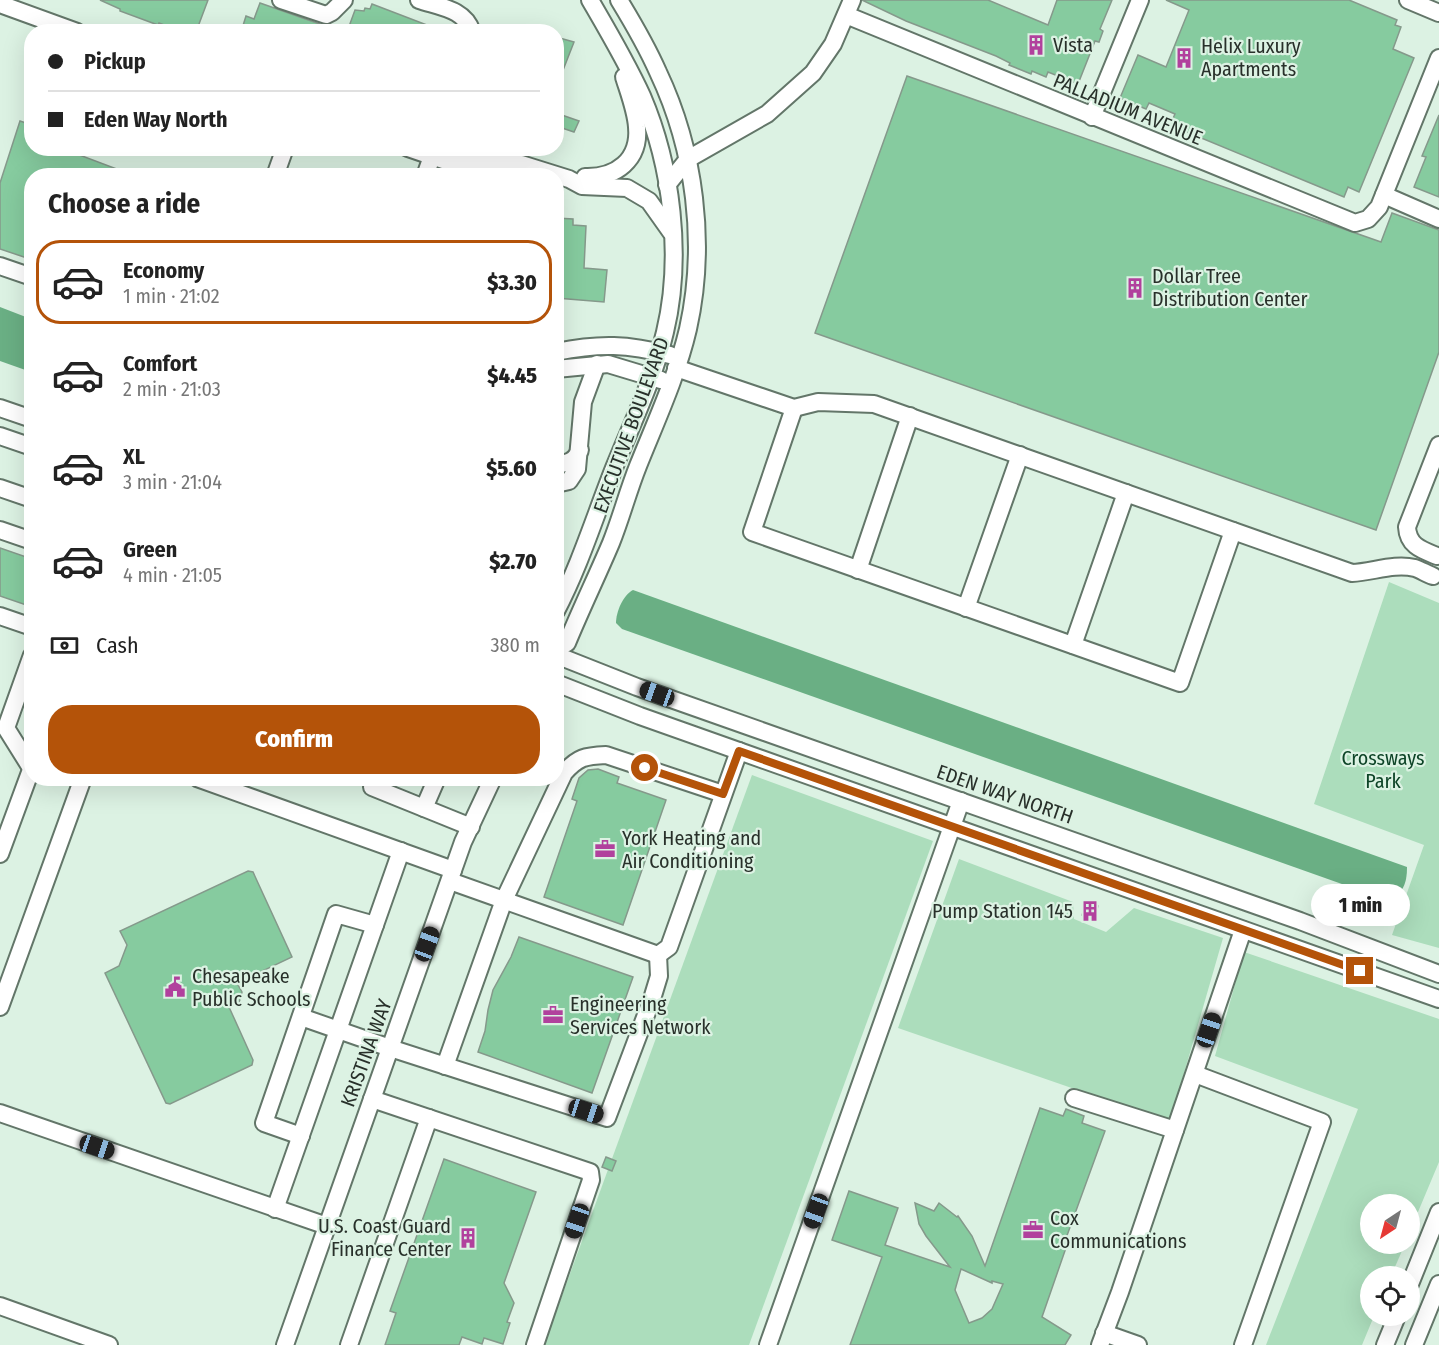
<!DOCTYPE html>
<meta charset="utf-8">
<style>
:root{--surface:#fff;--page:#f2f2f2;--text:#222;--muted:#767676;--line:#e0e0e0;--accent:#b45309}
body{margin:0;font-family:"Fira Sans Condensed",sans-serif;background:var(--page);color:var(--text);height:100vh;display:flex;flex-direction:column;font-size:22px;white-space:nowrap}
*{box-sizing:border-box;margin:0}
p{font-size:20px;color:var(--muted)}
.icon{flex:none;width:33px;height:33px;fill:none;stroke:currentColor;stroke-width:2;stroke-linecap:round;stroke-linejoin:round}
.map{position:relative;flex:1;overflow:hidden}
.side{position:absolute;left:24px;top:168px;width:540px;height:618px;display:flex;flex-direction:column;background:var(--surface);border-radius:24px;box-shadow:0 6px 24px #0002}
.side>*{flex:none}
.top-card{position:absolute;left:24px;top:24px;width:540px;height:132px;border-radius:24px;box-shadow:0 6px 24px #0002;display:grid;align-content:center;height:132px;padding:0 24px;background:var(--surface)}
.needle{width:39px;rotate:216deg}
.controls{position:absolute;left:1360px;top:1194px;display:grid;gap:12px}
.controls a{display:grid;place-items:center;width:60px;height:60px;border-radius:50%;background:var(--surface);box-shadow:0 6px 24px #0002;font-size:30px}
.end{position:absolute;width:27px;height:27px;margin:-14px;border:8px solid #b45309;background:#fff;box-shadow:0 0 0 3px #fff}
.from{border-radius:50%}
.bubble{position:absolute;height:42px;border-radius:21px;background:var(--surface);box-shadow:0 6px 24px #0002;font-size:20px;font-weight:800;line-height:42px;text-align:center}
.car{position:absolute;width:18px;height:36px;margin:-18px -9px;border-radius:8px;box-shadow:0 0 4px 2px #0007;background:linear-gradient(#222 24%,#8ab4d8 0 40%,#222 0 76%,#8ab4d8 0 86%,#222 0)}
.top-card b{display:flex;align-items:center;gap:21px;height:57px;font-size:22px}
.top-card b+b{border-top:2px solid var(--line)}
.top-card i{width:15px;height:15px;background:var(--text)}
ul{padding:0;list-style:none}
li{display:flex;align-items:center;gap:18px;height:84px;margin:0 12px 9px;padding:0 12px;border:3px solid transparent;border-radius:24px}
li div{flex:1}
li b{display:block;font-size:22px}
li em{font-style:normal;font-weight:800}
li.on{border-color:var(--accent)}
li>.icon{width:54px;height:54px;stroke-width:1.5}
h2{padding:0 24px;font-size:27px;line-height:72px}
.pay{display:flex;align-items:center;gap:15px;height:66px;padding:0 24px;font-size:22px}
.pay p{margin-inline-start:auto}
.cta{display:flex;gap:12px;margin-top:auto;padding:12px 24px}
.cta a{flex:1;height:69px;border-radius:24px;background:var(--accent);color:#fff;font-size:24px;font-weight:800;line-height:69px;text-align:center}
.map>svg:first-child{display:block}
.green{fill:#acddbc}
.water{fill:#6aaf84}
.building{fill:#86cb9f;stroke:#85998b;stroke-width:1.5;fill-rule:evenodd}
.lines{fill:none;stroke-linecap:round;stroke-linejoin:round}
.minor-casing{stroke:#637669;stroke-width:20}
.minor{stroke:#fff;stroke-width:16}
.route{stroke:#b45309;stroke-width:8}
.labels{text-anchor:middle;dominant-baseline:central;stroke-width:4.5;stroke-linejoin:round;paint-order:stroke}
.poi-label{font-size:20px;fill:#28302a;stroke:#dcf2e3;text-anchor:start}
.street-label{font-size:20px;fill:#28302a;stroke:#dcf2e3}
.park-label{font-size:20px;fill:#0d4427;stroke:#dcf2e3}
</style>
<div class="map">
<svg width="1439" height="1345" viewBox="0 0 1439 1345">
<rect width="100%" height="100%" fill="#dcf2e3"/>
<g class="green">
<path d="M 1389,582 L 1439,603 L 1439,948 L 1392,935 L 1424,845 L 1314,804 Z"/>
<path d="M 752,775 L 933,841 L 749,1345 L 544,1345 Z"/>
<path d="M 959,859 L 1073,902 L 1074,919 L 1106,932 L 1134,908 L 1223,938 L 1170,1122 L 898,1028 Z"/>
<path d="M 1244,952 L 1439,1019 L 1439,1162 L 1410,1231 L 1410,1204 L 1371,1204 L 1371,1244 L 1405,1244 L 1391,1276 L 1371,1276 L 1371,1316 L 1374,1316 L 1362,1345 L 1266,1345 L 1358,1109 L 1215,1056 Z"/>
</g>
<g class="water">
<path d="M 0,307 L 31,319 L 31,372 L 0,361 Z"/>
<path d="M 633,590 L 1407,867 C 1407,884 1403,894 1387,900 L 622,629 L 616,623 C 616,612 623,595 633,590 Z"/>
</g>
<g class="building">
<path d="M 100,0 L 208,0 L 196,32 L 182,32 L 159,23 L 158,25 L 120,11 L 120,9 Z"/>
<path d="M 862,0 L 988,0 L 1048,25 L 1057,0 L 1112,0 L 1100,29 L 1103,31 L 1099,42 L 1095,41 L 1078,84 L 1048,72 L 1046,77 L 1032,71 L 1031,74 L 1009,65 L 1010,63 L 996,56 L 906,21 Z"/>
<path d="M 1166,0 L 1349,0 L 1397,20 L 1395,25 L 1401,27 L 1393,49 L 1414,58 L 1359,192 L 1348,187 L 1344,197 L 1170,125 L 1175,114 L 1149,103 L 1146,109 L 1120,98 L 1138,55 L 1166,67 L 1189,10 Z"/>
<path d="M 260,3 L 337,30 L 337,32 L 241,32 L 246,16 L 254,19 Z"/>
<path d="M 372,4 L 440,30 L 440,32 L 347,32 L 355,10 L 364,11 L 365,8 L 370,9 Z"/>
<path d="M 556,37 L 574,42 L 558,83 L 556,83 Z"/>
<path d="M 907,76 L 1381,242 L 1392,213 L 1439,230 L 1439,352 L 1376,530 L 815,333 Z"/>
<path d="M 556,113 L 579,121 L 574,132 L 556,126 Z"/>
<path d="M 1439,115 L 1439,197 L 1414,187 L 1426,157 L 1422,156 Z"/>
<path d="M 20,121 L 32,125 L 32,148 L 61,148 L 130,174 L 130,176 L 32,176 L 32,246 L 27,258 L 0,249 L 0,183 Z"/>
<path d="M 556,218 L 573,219 L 573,225 L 586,226 L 584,268 L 607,270 L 604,302 L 556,298 Z"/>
<path d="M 0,548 L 32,559 L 32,607 L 0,596 Z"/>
<path d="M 598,769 L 619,777 L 617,783 L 666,800 L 623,925 L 544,897 L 577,801 L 572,799 L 579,778 L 588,770 Z"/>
<path d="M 248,871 L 253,872 L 292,957 L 237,983 L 242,992 L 239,1003 L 229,1007 L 253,1060 L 252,1065 L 170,1104 L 166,1103 L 105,973 L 119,966 L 127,945 L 120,931 Z"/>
<path d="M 1087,902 L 1098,906 L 1094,919 L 1082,915 Z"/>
<path d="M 519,937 L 633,977 L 592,1093 L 478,1052 L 485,1031 L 488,1010 L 493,990 L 511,957 Z"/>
<path d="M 1040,1108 L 1063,1116 L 1066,1109 L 1084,1116 L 1082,1123 L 1105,1131 L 1065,1241 L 1068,1242 L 1042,1317 L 1071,1335 L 1065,1345 L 850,1345 L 882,1257 L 832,1240 L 849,1191 L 898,1208 L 885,1245 L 950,1267 L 926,1236 L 919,1224 L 915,1203 L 934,1211 L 939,1203 L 957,1217 L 958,1216 L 972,1236 L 985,1266 ZM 961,1269 L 992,1283 L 992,1281 L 1003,1284 L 992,1309 L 982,1318 L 969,1323 L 955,1290 Z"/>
<path d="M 606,1157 L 616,1161 L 612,1171 L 602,1167 Z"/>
<path d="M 444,1159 L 536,1192 L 504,1283 L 514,1303 L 507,1322 L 510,1323 L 503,1344 L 484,1338 L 482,1344 L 462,1337 L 459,1345 L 385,1345 L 396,1313 L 390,1311 Z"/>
</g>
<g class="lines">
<g class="minor-casing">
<g id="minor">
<path d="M 281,0 L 326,15 L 332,12 L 344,0"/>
<path d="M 419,0 C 440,7 465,9 472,32"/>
<path d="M 1408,0 L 1439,13"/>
<path d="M 0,4 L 77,32"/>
<path d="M 846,15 L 1355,223 L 1368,219 L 1379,207 L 1439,58"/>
<path d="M 1092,117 L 1140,0"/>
<path d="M 408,148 L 446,161 L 456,163 L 492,161 L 521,164 L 569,179 L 582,186 L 627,188 L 649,201 L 671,232"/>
<path d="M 275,176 L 285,148"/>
<path d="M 425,176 L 435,148"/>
<path d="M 585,177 C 616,178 640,160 637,127 C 636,111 629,93 624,77"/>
<path d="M 667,185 L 688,159 L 767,114 L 813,73 L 833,44 L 852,0"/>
<path d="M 1384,195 L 1439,219"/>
<path d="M 0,266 L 32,277"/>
<path d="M 556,352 C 600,343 628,344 670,355"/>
<path d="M 676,368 L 794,408 L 818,402 L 874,404 L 1352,573 C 1373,572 1394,563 1415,568 C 1421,570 1427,574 1433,576"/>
<path d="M 556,369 L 608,364 L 661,380"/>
<path d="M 0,408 L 32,419"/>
<path d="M 794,408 L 752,532 L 1180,683 L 1233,531"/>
<path d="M 0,436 L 32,447"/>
<path d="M 556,464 C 568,464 575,461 580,450"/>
<path d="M 556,484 L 569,481 L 577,469 L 583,402 L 597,364"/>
<path d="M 0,488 L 32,499"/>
<path d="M 0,530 L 32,541"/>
<path d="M 1437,556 C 1422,550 1408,546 1407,527 L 1439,445"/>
<path d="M 858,570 L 910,416"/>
<path d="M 966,608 L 1020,455"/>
<path d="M 556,611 C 580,565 595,516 614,468 C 632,423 654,379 665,332 C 683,257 672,166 642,96 C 627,63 608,31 590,0"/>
<path d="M 0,616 L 32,627"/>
<path d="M 1073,645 L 1126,493"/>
<path d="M 556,649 L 567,643 C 581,609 597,576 611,543 C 621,518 628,491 638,466 C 656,421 677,376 688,329 C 707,244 695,150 658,72 C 647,47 633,23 619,0"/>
<path d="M 556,655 L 637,687 L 1300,921 L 1439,974"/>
<path d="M 556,683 L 640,716 L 1439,999"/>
<path d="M 31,768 L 6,728 L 32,655"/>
<path d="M 197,778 L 453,870"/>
<path d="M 372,787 L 471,827"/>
<path d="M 424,808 L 437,778"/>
<path d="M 0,854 L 32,767"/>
<path d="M 450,881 L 658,955 L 669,947 L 739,751"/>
<path d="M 0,1007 L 83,778"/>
<path d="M 301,1017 L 390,1048 L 607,1118 L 652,999 L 659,976 L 658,955"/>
<path d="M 445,1066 L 504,900 L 564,773 C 578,757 585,756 606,755 L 723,794"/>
<path d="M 1195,1074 L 1322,1122 L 1243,1345"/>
<path d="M 1074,1098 L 1175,1130"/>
<path d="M 372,1099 L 590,1172 L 591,1180 L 535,1345"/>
<path d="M 0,1113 L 327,1226"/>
<path d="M 301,1136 L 264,1123 L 336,914 L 375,925"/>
<path d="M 275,1209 L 401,851"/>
<path d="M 1410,1284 L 1439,1212"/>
<path d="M 0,1306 L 109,1345"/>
<path d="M 1104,1333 L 1138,1345"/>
<path d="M 285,1345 L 463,842 L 493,778"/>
<path d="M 349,1345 L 429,1118"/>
<path d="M 768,1345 L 961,801"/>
<path d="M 1100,1345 L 1120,1292 L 1243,930"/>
<path d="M 1385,1345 L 1397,1316"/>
<path d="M 1414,1345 L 1439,1284"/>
</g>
</g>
<use href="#minor" class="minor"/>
</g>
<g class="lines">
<path class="route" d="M 645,768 L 723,794 L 739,751 L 1360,971"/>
</g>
<defs>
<g id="building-bare" transform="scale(1.62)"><path d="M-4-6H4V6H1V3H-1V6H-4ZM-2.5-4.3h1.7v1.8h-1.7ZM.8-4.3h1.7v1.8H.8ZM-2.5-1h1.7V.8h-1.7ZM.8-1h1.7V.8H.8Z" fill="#b1419d" stroke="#dcf2e3" stroke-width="2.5" paint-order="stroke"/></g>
<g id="office-bare" transform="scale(1.62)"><path d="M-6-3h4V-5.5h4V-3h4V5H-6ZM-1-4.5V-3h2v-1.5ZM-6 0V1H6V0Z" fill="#b1419d" stroke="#dcf2e3" stroke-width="2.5" paint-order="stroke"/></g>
<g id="civic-bare" transform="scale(1.62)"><path d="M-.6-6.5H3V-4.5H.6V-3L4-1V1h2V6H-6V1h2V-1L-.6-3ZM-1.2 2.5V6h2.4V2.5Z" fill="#b1419d" stroke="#dcf2e3" stroke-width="2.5" paint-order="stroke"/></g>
</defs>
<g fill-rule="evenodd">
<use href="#building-bare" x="1036" y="45"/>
<use href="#building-bare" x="1184" y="58"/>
<use href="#building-bare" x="1135" y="288"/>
<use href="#office-bare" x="605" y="849"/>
<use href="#building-bare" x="1090" y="911"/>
<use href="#civic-bare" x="175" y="987"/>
<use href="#office-bare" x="553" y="1015"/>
<use href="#office-bare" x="1033" y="1230"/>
<use href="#building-bare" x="468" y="1238"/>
</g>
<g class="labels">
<g class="poi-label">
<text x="1053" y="45">Vista</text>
<text x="1201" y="46">Helix Luxury<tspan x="1201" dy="23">Apartments</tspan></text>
<text x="1152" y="276">Dollar Tree<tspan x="1152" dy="23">Distribution Center</tspan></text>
<text x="622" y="838">York Heating and<tspan x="622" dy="23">Air Conditioning</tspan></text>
<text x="1073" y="911" text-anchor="end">Pump Station 145</text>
<text x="192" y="976">Chesapeake<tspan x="192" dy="23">Public Schools</tspan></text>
<text x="570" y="1004">Engineering<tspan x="570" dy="23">Services Network</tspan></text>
<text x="1050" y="1218">Cox<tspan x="1050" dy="23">Communications</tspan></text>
<text x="451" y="1226" text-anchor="end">U.S. Coast Guard<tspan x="451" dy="23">Finance Center</tspan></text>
</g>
<g class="street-label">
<text transform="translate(1128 109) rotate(22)">PALLADIUM AVENUE</text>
<text transform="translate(631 425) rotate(-70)">EXECUTIVE BOULEVARD</text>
<text transform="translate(1005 794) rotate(19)">EDEN WAY NORTH</text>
<text transform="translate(366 1053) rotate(-70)">KRISTINA WAY</text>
</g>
<g class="park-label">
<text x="1383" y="758">Crossways<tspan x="1383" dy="23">Park</tspan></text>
</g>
</g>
</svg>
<div class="controls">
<a><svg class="needle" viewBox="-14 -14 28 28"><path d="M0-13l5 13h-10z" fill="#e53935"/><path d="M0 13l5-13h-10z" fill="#767676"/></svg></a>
<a><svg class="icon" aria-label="locate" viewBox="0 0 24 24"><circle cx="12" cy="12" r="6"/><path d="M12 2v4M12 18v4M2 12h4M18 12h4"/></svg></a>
</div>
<i class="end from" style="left:645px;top:768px"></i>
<i class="end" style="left:1360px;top:971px"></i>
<div class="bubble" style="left:1311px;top:884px;width:99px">1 min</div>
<i class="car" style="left:657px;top:694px;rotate:290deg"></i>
<i class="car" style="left:427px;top:944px;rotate:20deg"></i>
<i class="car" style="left:1209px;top:1030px;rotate:19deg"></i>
<i class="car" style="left:586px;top:1111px;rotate:108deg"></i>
<i class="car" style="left:97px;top:1147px;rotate:109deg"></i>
<i class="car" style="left:816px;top:1211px;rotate:200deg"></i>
<i class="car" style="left:577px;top:1221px;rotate:199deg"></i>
<div class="top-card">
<b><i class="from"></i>Pickup</b>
<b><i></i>Eden Way North</b>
</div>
<section class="side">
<h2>Choose a ride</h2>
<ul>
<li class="on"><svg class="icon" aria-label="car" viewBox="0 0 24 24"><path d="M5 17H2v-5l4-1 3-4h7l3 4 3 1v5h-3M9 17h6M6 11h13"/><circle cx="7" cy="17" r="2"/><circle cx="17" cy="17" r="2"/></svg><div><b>Economy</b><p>1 min · 21:02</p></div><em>$3.30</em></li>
<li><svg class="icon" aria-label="car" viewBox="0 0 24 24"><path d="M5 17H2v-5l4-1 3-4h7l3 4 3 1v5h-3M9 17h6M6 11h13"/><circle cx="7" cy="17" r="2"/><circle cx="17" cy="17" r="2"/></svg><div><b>Comfort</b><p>2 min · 21:03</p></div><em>$4.45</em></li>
<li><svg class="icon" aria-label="car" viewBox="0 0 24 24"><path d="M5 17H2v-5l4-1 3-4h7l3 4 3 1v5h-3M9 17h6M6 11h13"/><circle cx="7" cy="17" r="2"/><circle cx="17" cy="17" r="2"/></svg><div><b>XL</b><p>3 min · 21:04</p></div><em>$5.60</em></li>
<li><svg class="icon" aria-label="car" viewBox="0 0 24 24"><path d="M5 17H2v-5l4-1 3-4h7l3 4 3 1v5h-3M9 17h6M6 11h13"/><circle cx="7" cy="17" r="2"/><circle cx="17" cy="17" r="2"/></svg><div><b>Green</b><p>4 min · 21:05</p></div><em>$2.70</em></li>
</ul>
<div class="pay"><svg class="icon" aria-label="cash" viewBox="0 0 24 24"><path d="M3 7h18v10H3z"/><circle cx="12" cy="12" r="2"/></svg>Cash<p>380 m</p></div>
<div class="cta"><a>Confirm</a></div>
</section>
</div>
